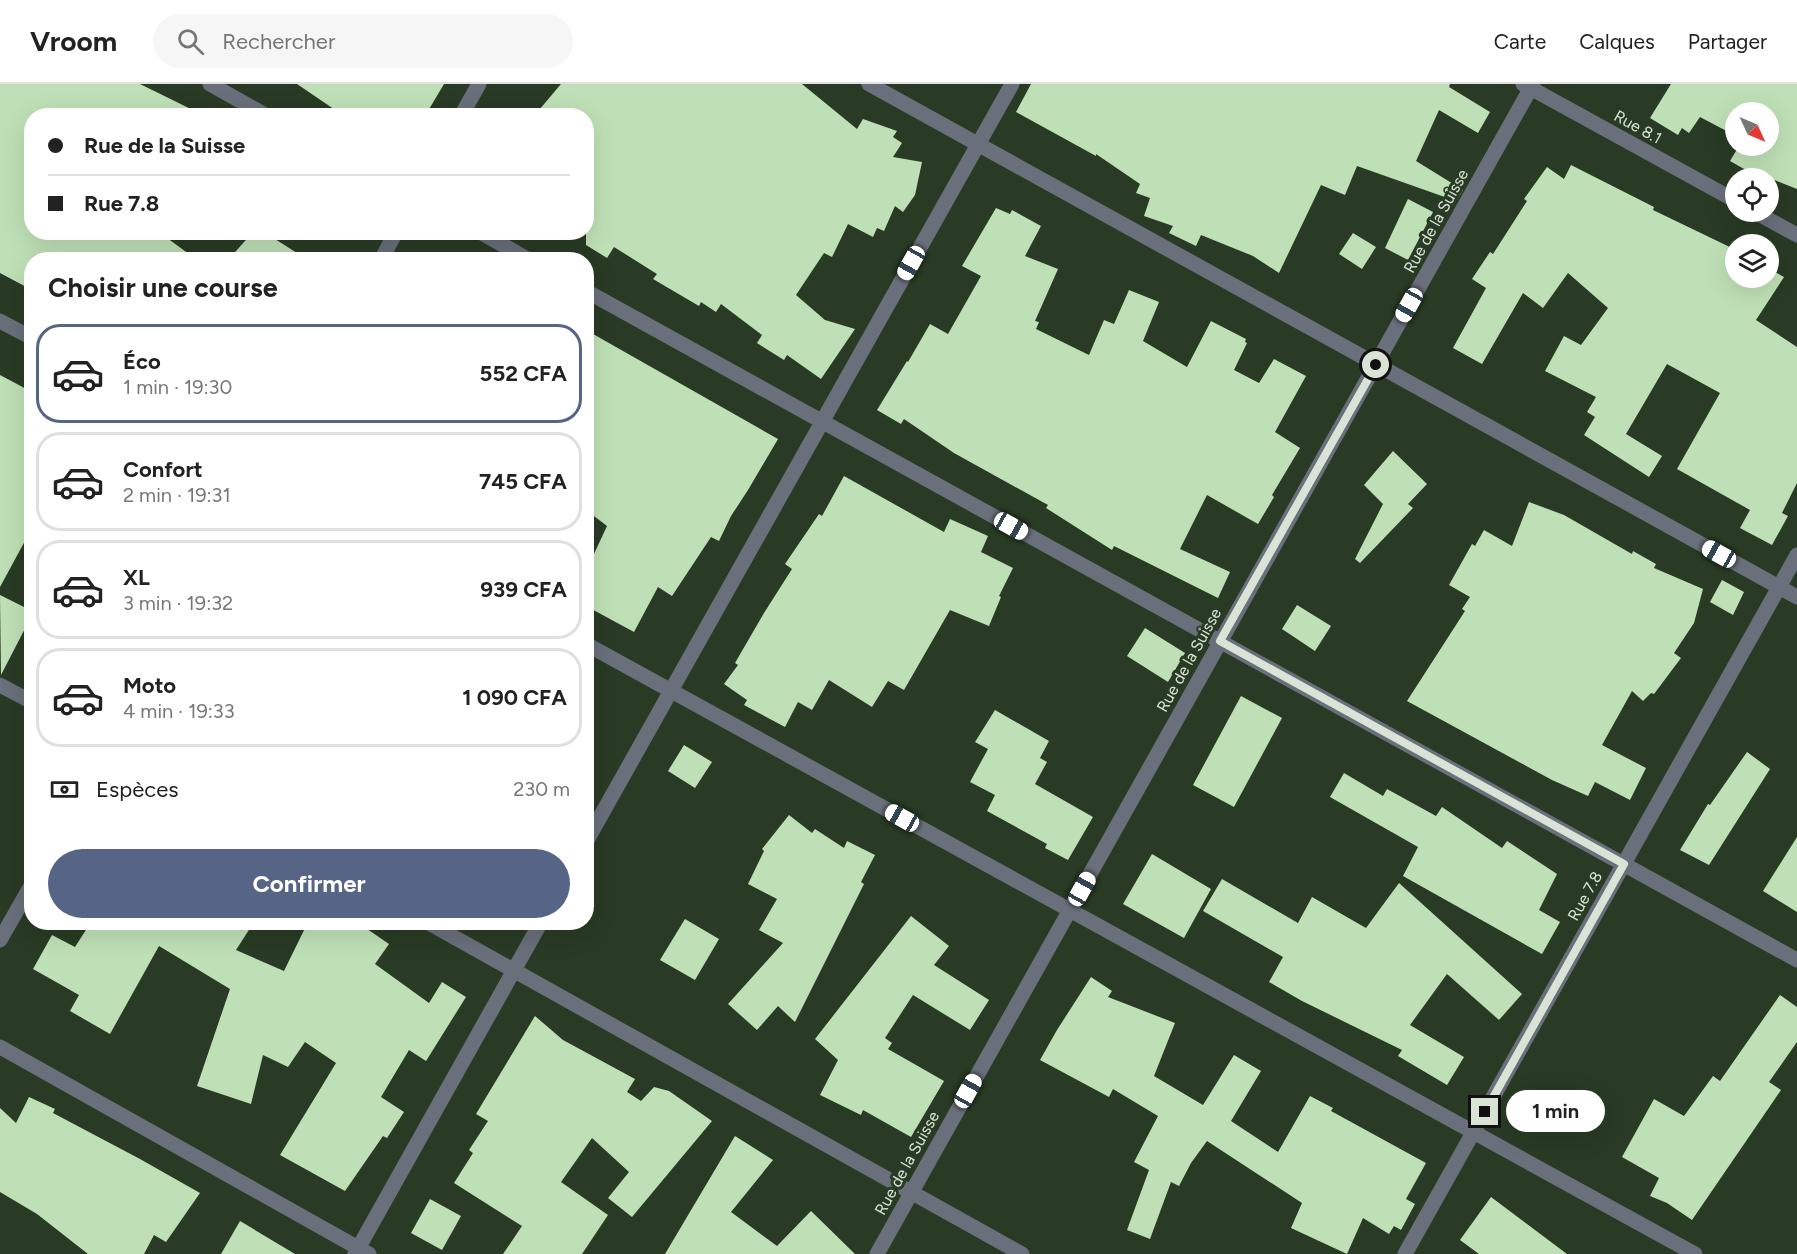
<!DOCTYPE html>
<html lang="fr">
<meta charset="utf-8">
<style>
:root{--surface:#fff;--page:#f6f6f6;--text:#222;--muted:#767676;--line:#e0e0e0;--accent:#566585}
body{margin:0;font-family:Figtree,sans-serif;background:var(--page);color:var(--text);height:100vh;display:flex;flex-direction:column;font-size:22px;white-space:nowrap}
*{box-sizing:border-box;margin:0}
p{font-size:20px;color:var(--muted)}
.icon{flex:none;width:33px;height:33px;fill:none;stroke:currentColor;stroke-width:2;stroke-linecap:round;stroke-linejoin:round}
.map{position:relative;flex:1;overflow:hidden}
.details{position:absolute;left:24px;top:168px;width:570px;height:678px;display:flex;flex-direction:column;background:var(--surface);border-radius:24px;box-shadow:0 6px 24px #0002}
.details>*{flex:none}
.guide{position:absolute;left:24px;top:24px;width:570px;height:132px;border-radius:24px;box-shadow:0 6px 24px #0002;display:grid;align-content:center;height:132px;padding:0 24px;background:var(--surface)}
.needle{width:39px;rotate:134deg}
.buttons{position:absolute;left:1725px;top:18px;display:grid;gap:12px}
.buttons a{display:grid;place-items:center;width:54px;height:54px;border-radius:50%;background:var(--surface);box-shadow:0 6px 24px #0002;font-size:30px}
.end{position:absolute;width:27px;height:27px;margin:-14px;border:8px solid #d9e4d6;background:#111;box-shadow:0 0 0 3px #111}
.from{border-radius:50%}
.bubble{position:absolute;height:42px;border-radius:21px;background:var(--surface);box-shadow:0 6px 24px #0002;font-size:20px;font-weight:700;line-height:42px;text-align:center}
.car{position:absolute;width:18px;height:36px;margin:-18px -9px;border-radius:8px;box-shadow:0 0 4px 2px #0007;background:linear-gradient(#fff 24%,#345 0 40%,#fff 0 76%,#345 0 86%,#fff 0)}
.guide b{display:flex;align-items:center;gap:21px;height:57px;font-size:22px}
.guide b+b{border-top:2px solid var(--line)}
.guide i{width:15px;height:15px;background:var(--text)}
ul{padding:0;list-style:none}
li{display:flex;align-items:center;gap:18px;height:99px;margin:0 12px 9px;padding:0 12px;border:3px solid var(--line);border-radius:24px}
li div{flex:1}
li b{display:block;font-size:22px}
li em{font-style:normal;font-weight:700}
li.on{border-color:var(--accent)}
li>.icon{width:54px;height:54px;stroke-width:1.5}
h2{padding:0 24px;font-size:27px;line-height:72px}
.pay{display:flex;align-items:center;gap:15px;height:66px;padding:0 24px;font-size:22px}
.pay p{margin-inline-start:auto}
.button{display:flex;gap:12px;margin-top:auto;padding:12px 24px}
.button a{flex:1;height:69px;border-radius:36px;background:var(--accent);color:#fff;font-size:24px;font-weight:700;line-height:69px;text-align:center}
header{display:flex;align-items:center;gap:36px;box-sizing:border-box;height:84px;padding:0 30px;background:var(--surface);border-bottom:2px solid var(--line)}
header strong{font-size:28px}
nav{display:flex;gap:33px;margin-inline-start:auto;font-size:21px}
.search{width:420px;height:54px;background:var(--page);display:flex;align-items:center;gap:15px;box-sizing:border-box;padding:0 21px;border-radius:33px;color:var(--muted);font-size:22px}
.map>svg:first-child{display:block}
.building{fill:#bfe0b6}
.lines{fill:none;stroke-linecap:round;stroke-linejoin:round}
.minor{stroke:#696f7b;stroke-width:15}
.route{stroke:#d9e4d6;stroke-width:8}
.labels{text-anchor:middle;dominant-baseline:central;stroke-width:6;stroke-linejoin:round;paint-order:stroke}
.street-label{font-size:16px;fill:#d9e4d6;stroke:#293b24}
</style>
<header>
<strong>Vroom</strong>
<div class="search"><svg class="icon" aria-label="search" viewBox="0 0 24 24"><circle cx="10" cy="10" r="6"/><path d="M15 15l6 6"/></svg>Rechercher</div>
<nav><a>Carte</a><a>Calques</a><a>Partager</a></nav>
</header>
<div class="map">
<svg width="1797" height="1170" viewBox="0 0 1797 1170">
<rect width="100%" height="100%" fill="#293b24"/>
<g class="building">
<path d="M 0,0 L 140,0 L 205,32 L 32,32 L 32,148 L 159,148 L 197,176 L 32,176 L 32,206 L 0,189 Z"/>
<path d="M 297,0 L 444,0 L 425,32 L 344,32 Z"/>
<path d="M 561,0 L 802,0 L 857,45 L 863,35 L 897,47 L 893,53 L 902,59 L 893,73 L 922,78 L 915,111 L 903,128 L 895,122 L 884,147 L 877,144 L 873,153 L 848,140 L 832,173 L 824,169 L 796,211 L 825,236 L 855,245 L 821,295 L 787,271 L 784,276 L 757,259 L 762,251 L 721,220 L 716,228 L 701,218 L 699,222 L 653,195 L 657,190 L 614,163 L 607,174 L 586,161 L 586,32 L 534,32 Z"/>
<path d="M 1031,0 L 1450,0 L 1449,3 L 1490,28 L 1478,49 L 1439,26 L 1416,77 L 1463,106 L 1456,117 L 1357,82 L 1345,111 L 1321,101 L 1279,189 L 1253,172 L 1201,151 L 1196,162 L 1169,149 L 1173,142 L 1144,132 L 1150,114 L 1136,109 L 1140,100 L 1096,70 L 1096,72 L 1016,28 Z"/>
<path d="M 1671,0 L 1797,0 L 1797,105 L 1769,94 L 1760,94 L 1730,77 L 1739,62 L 1768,62 L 1768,28 L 1736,28 L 1736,52 L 1700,33 L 1689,49 L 1682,44 L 1678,51 L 1650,34 Z"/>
<path d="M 1571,81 L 1654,123 L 1653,126 L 1736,166 L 1736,194 L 1768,194 L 1768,184 L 1784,193 L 1756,236 L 1797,263 L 1797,399 L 1782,429 L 1788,432 L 1772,461 L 1740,444 L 1750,426 L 1677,385 L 1720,309 L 1667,280 L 1626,350 L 1662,372 L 1649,393 L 1584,351 L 1595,333 L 1587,328 L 1596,313 L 1545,287 L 1564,252 L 1581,261 L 1608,224 L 1568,189 L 1543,224 L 1523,209 L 1482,280 L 1453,264 L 1486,204 L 1472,195 L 1490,168 L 1493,170 L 1527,117 L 1524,115 L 1547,83 L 1564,95 Z"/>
<path d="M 1408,115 L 1433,128 L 1408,176 L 1385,164 Z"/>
<path d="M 996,124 L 1010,130 L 1012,126 L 1041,142 L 1025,172 L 1058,185 L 1035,237 L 1039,238 L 1036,245 L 1089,271 L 1104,236 L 1114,240 L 1129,206 L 1159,218 L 1143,257 L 1187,283 L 1211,237 L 1246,255 L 1245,258 L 1247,259 L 1234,286 L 1259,299 L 1274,275 L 1306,292 L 1275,348 L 1300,364 L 1272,411 L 1274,413 L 1258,440 L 1207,411 L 1180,465 L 1230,488 L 1218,514 L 1114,462 L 1112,466 L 1046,424 L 1048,421 L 954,369 L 904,335 L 901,340 L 877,326 L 907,277 L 908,278 L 930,240 L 948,250 L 981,192 L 962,182 Z"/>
<path d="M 253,148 L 264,148 L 308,176 L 228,176 Z"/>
<path d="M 1353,149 L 1376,163 L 1362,185 L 1339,170 Z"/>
<path d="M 586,246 L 778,355 L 748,406 L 731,432 L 719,457 L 711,453 L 672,512 L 658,503 L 634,548 L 586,522 L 586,487 L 607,442 L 586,426 Z"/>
<path d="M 0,291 L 32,308 L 32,444 L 0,503 Z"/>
<path d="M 1393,367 L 1427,400 L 1408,420 L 1413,424 L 1360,479 L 1355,475 L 1383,420 L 1364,401 Z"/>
<path d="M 844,392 L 944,448 L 950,435 L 988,452 L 981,468 L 1013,484 L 999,512 L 1001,513 L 989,542 L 950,526 L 904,606 L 888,597 L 872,623 L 829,596 L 812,626 L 798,618 L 785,643 L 744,621 L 747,616 L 724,600 L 738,581 L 735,579 L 764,529 L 792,485 L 785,480 L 819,430 L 822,432 Z"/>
<path d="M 1529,418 L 1564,431 L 1632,470 L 1633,467 L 1656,480 L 1654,484 L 1703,505 L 1694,539 L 1674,569 L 1681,574 L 1654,610 L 1651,609 L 1643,617 L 1632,607 L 1602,661 L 1646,684 L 1630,716 L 1595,698 L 1588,712 L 1552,696 L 1407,617 L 1465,527 L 1462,525 L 1470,513 L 1449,501 L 1472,460 L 1475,462 L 1484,446 L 1512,462 Z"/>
<path d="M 1722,496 L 1744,508 L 1733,531 L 1710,518 Z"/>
<path d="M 0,511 L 32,527 L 32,531 L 1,591 Z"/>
<path d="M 1297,521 L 1331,542 L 1315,567 L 1282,545 Z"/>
<path d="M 1145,544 L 1185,569 L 1168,598 L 1127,572 Z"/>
<path d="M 1241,612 L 1282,634 L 1234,723 L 1193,701 Z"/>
<path d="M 995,626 L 1049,657 L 1040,674 L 1047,678 L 1035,700 L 1093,733 L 1068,776 L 1045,764 L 1047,760 L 987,727 L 995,711 L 970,698 L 988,665 L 975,658 Z"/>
<path d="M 684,661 L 712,678 L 695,704 L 668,687 Z"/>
<path d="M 1747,668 L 1770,685 L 1709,781 L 1680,766 L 1708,720 L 1710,721 Z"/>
<path d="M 1344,689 L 1383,712 L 1387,705 L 1436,732 L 1442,723 L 1502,764 L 1507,757 L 1557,790 L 1539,826 L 1560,838 L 1542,870 L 1403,792 L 1418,763 L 1330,713 Z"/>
<path d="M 789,731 L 812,749 L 815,745 L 844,764 L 847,757 L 875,771 L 861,798 L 864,800 L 795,938 L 778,922 L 757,946 L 728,920 L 783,859 L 759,846 L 777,815 L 748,800 L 764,767 L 762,765 Z"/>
<path d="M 1797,753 L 1797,828 L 1763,807 Z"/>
<path d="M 1152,770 L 1211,805 L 1184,854 L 1123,820 Z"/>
<path d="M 1222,795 L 1298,839 L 1312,813 L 1366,844 L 1399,799 L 1522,910 L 1499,936 L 1447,890 L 1410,941 L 1464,973 L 1447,1001 L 1398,972 L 1402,966 L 1302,917 L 1269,898 L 1283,873 L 1203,827 Z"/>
<path d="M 911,832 L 949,862 L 934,881 L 989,916 L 970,946 L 913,911 L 885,954 L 892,959 L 888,965 L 944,997 L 911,1053 L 863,1026 L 861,1031 L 820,1011 L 838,976 L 815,955 Z"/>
<path d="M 685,835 L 719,855 L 695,896 L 660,876 Z"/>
<path d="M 91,838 L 254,838 L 236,866 L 284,887 L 308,838 L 357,838 L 389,860 L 375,880 L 429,919 L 442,898 L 466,913 L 426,977 L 409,966 L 381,1013 L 404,1028 L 387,1054 L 383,1052 L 345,1107 L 280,1071 L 336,979 L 305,958 L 288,983 L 263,971 L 251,1020 L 197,1002 L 230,905 L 159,862 L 110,950 L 70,927 L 79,911 L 33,885 L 52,851 L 75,863 Z"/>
<path d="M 1091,893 L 1112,907 L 1108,913 L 1175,939 L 1154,992 L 1203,1021 L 1234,971 L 1261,987 L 1231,1037 L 1278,1068 L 1310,1012 L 1333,1024 L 1331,1027 L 1426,1079 L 1406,1115 L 1415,1120 L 1401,1146 L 1394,1142 L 1389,1150 L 1363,1134 L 1347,1170 L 1291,1144 L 1302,1119 L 1207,1057 L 1191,1079 L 1179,1102 L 1171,1098 L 1150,1155 L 1127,1146 L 1149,1086 L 1134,1078 L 1158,1032 L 1113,1005 L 1109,1013 L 1040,976 L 1057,946 Z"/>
<path d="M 1780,911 L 1797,923 L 1797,958 L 1769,998 L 1781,1006 L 1692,1136 L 1667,1119 L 1650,1112 L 1659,1094 L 1622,1073 L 1654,1015 L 1684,1032 L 1713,992 L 1720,997 Z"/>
<path d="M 535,932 L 563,956 L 635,995 L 627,1008 L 641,1017 L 654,1003 L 669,1007 L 712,1037 L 632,1133 L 608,1114 L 629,1088 L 592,1054 L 561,1098 L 608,1131 L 582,1170 L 503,1170 L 522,1142 L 454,1099 L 473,1069 L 469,1066 L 488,1037 L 476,1030 Z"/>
<path d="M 29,1013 L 55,1025 L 53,1029 L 140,1075 L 200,1109 L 166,1158 L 154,1151 L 144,1170 L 88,1170 L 37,1130 L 0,1108 L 0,1024 L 16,1039 Z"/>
<path d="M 735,1052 L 773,1076 L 731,1128 L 777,1162 L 811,1127 L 855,1170 L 665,1170 Z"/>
<path d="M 1491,1113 L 1567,1170 L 1479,1170 L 1460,1156 Z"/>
<path d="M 430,1115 L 461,1132 L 442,1166 L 411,1149 Z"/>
<path d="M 240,1137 L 295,1170 L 221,1170 Z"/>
</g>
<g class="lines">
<g class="minor">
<path d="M 210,0 L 267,32"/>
<path d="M 869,0 L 1797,513"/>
<path d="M 1523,0 L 1736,117"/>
<path d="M 461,32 L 479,0"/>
<path d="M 1755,128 L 1797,151"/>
<path d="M 480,148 L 529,176"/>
<path d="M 381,176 L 396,148"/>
<path d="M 586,207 L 1797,876"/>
<path d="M 0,237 L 32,254"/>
<path d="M 586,560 L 1695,1170"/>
<path d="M 0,601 L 32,618"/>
<path d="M 586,758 L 1012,0"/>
<path d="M 427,838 L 1022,1170"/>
<path d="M 0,856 L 32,800"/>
<path d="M 0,963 L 369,1170"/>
<path d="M 355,1170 L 541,838"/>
<path d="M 877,1170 L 1533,0"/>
<path d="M 1405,1170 L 1797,471"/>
</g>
</g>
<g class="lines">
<path class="route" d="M 1376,281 L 1220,557 L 1624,780 L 1485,1028"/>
</g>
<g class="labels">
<g class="street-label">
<text transform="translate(1638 43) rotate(29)">Rue 8.1</text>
<text transform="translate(1436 137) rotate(-61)">Rue de la Suisse</text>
<text transform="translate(1189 576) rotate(-61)">Rue de la Suisse</text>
<text transform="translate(1585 812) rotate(-61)">Rue 7.8</text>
<text transform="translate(907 1079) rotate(-61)">Rue de la Suisse</text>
</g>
</g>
</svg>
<div class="buttons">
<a><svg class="needle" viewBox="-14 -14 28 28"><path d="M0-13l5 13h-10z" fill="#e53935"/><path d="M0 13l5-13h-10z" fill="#767676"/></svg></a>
<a><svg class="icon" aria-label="locate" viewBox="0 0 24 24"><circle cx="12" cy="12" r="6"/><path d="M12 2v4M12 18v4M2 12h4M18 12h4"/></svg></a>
<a><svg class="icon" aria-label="layers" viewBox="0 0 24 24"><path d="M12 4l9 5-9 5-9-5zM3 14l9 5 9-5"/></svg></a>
</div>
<i class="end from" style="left:1376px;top:281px"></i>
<i class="end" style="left:1485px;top:1028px"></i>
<div class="bubble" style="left:1506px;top:1006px;width:99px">1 min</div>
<i class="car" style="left:911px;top:179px;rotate:209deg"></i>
<i class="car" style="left:1409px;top:221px;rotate:209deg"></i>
<i class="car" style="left:1011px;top:442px;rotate:119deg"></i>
<i class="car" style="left:1719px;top:470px;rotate:299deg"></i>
<i class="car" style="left:902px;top:734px;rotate:299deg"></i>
<i class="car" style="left:1082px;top:805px;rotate:29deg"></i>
<i class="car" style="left:968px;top:1007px;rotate:29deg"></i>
<div class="guide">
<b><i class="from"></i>Rue de la Suisse</b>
<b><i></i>Rue 7.8</b>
</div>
<section class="details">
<h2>Choisir une course</h2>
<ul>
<li class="on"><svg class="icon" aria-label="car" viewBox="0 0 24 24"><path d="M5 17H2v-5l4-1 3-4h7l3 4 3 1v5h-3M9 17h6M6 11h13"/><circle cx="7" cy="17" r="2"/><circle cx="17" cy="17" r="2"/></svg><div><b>Éco</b><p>1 min · 19:30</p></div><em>552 CFA</em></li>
<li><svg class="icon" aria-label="car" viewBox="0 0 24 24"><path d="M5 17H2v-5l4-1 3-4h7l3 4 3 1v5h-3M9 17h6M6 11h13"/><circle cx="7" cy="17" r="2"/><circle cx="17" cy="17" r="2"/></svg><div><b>Confort</b><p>2 min · 19:31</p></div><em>745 CFA</em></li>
<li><svg class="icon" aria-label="car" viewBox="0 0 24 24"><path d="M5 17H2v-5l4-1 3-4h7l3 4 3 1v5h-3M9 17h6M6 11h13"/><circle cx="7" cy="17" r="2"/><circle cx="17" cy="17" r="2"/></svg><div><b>XL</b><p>3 min · 19:32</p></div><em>939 CFA</em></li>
<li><svg class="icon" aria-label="car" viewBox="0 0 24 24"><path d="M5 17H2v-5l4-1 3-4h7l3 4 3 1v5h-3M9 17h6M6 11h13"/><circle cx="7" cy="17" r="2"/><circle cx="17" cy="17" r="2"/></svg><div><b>Moto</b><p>4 min · 19:33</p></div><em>1 090 CFA</em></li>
</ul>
<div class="pay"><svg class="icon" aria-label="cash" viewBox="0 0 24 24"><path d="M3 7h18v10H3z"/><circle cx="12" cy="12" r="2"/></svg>Espèces<p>230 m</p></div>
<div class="button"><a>Confirmer</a></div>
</section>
</div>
